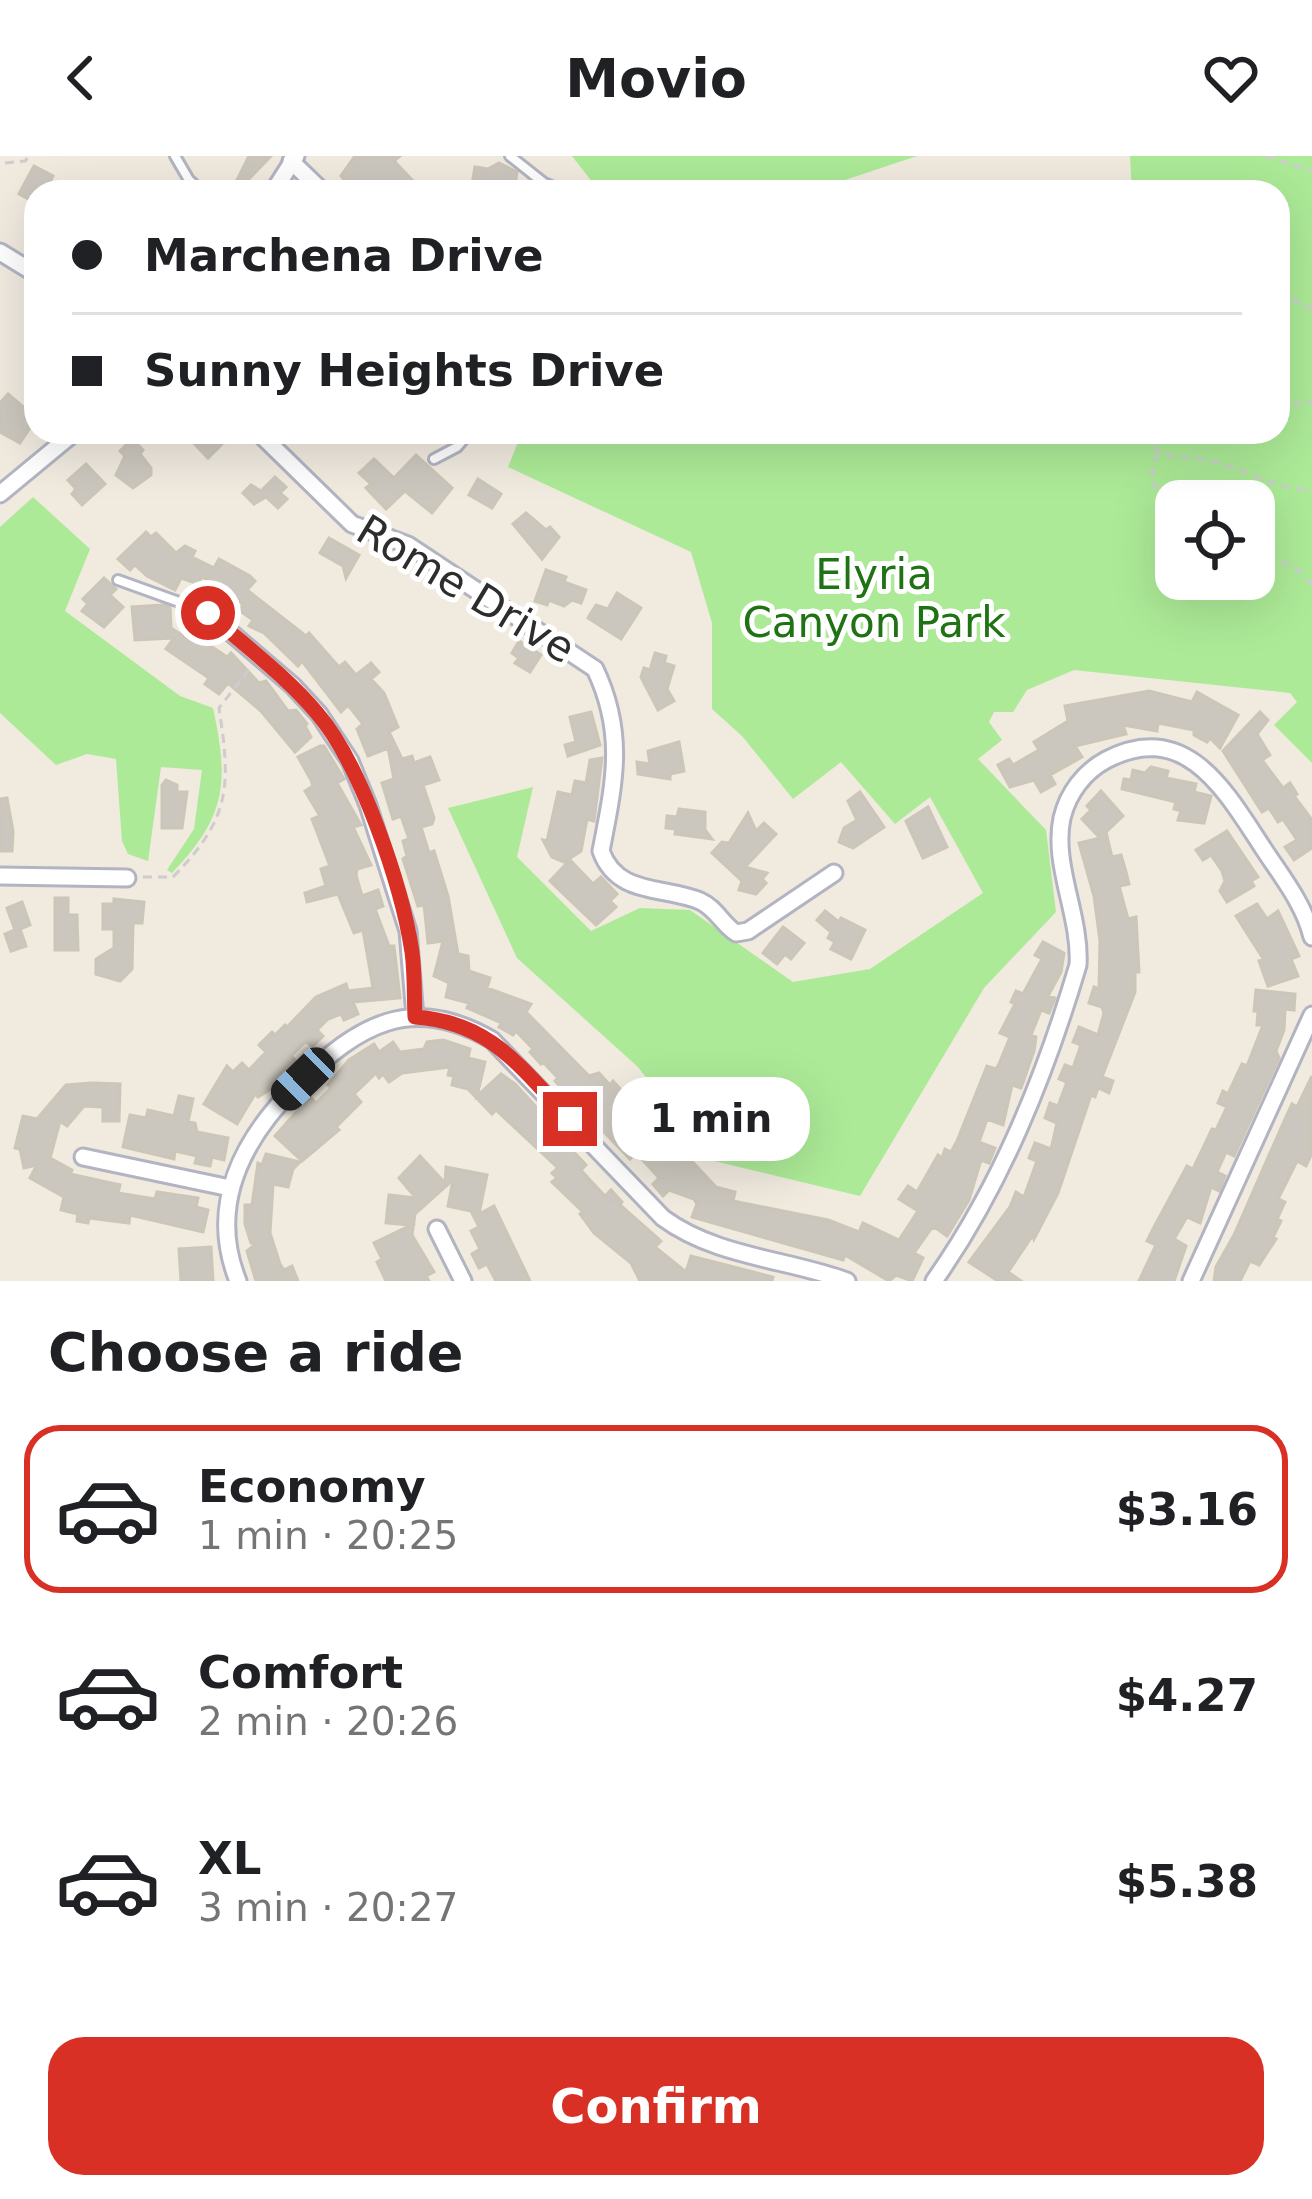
<!DOCTYPE html>
<meta charset="utf-8">
<style>
:root{--surface:#fff;--page:#f2f2f2;--text:#202124;--muted:#757577;--line:#e0e0e0;--accent:#d93025}
body{margin:0;font-family:"DejaVu Sans",sans-serif;background:var(--page);color:var(--text);height:100vh;display:flex;flex-direction:column;font-size:45px;white-space:nowrap}
*{box-sizing:border-box;margin:0}
p{font-size:39px;color:var(--muted)}
.icon{flex:none;width:66px;height:66px;fill:none;stroke:currentColor;stroke-width:2;stroke-linecap:round;stroke-linejoin:round}
.map{position:relative;height:1125px;overflow:hidden}
.details{display:flex;flex-direction:column;background:var(--surface);flex:1}
.details>*{flex:none}
.guide{position:absolute;left:24px;top:24px;width:1266px;height:264px;border-radius:36px;box-shadow:0 12px 48px #0002;display:grid;align-content:center;height:264px;padding:0 48px;background:var(--surface)}
.fabs{position:absolute;left:1155px;top:324px;display:grid;gap:24px}
.fabs a{display:grid;place-items:center;width:120px;height:120px;border-radius:24px;background:var(--surface);box-shadow:0 12px 48px #0002;font-size:60px}
.end{position:absolute;width:54px;height:54px;margin:-27px;border:15px solid #d93025;background:#fff;box-shadow:0 0 0 6px #fff}
.from{border-radius:50%}
.bubble{position:absolute;height:84px;border-radius:36px;background:var(--surface);box-shadow:0 12px 48px #0002;font-size:39px;font-weight:600;line-height:84px;text-align:center}
.car{position:absolute;width:36px;height:72px;margin:-36px -18px;border-radius:15px;box-shadow:0 0 9px 3px #0007;background:linear-gradient(#222 24%,#8ab4d8 0 40%,#222 0 76%,#8ab4d8 0 86%,#222 0)}
.guide b{display:flex;align-items:center;gap:42px;height:114px;font-size:45px}
.guide b+b{border-top:3px solid var(--line)}
.guide i{width:30px;height:30px;background:var(--text)}
ul{padding:0;list-style:none}
li{display:flex;align-items:center;gap:36px;height:168px;margin:0 24px 18px;padding:0 24px;border:6px solid transparent;border-radius:36px}
li div{flex:1}
li b{display:block;font-size:45px}
li em{font-style:normal;font-weight:600}
li.active{border-color:var(--accent)}
li>.icon{width:108px;height:108px;stroke-width:1.5}
h2{padding:0 48px;font-size:54px;line-height:144px}
.action{display:flex;gap:24px;margin-top:auto;padding:24px 48px}
.action a{flex:1;height:138px;border-radius:36px;background:var(--accent);color:#fff;font-size:48px;font-weight:600;line-height:138px;text-align:center}
header{display:flex;justify-content:space-between;align-items:center;height:156px;padding:0 48px;background:var(--surface);font-size:54px;font-weight:600}
.map>svg:first-child{display:block}
.green{fill:#acea97;fill-rule:evenodd}
.building{fill:#cbc7be;stroke:#ccc6b8;stroke-width:3}
.lines{fill:none;stroke-linecap:round;stroke-linejoin:round}
.lane-casing{stroke:#b3b4c2;stroke-width:14}
.street-casing{stroke:#b3b4c2;stroke-width:21}
.path{stroke:#cdcdcd;stroke-width:3;stroke-dasharray:9 6;stroke-linecap:butt}
.lane{stroke:#fff;stroke-width:8}
.street{stroke:#fff;stroke-width:15}
.route{stroke:#d93025;stroke-width:15}
.labels{text-anchor:middle;dominant-baseline:central;stroke-width:10;stroke-linejoin:round;paint-order:stroke}
.park-label{font-size:42px;fill:#1f7314;stroke:#fff}
.street-label{font-size:42px;fill:#2d2d2d;stroke:#fff}
</style>
<header><svg class="icon" aria-label="back" viewBox="0 0 24 24"><path d="M15 5l-7 7 7 7"/></svg>Movio<svg class="icon" aria-label="heart" viewBox="0 0 24 24"><path d="M12 20l-8-8c-3-5 5-10 8-4 3-6 11-1 8 4z"/></svg></header>
<div class="map">
<svg width="1312" height="1125" viewBox="0 0 1312 1125">
<rect width="100%" height="100%" fill="#f0eadf"/>
<g class="green">
<path d="M 572,0 L 917,0 L 809,36 L 600,36 Z"/>
<path d="M 1130,0 L 1312,0 L 1312,607 L 1274,569 L 1297,546 L 1290,537 L 1074,514 L 1027,534 L 1013,556 L 994,556 L 989,566 L 1002,584 L 978,603 L 1046,674 L 1056,756 L 984,832 L 860,1040 L 710,1004 L 638,911 L 517,802 L 448,652 L 533,631 L 517,701 L 591,775 L 640,752 L 690,754 L 793,826 L 870,813 L 983,737 L 930,641 L 895,668 L 841,606 L 793,643 L 742,580 L 712,553 L 712,467 L 691,396 L 508,311 L 522,276 L 1278,276 L 1278,36 L 1132,36 ZM 1176,345 L 1254,345 L 1254,423 L 1176,423 Z"/>
<path d="M 33,341 L 90,393 L 65,455 L 180,540 L 213,552 C 229,626 227,660 172,717 L 167,714 L 194,673 L 202,614 L 161,611 L 148,705 L 128,698 L 122,685 L 116,603 L 87,598 L 56,609 L 0,557 L 0,371 Z"/>
</g>
<g class="building">
<path d="M 249,0 L 271,0 L 245,27 L 261,36 L 231,36 Z"/>
<path d="M 355,0 L 400,0 L 394,5 L 413,25 L 402,36 L 365,36 L 353,24 L 348,28 L 341,20 Z"/>
<path d="M 499,7 L 517,16 L 514,36 L 495,34 L 473,23 L 475,11 L 488,13 Z"/>
<path d="M 34,10 L 53,20 L 45,36 L 36,36 L 36,47 L 19,38 Z"/>
<path d="M 8,238 L 28,255 L 24,260 L 32,269 L 20,287 L 0,276 L 0,247 Z"/>
<path d="M 195,276 L 234,276 L 208,302 L 189,282 Z"/>
<path d="M 132,283 L 143,294 L 140,298 L 151,312 L 151,319 L 133,332 L 116,319 L 125,300 L 120,295 Z"/>
<path d="M 416,299 L 452,332 L 432,357 L 405,335 L 386,353 L 366,332 L 371,328 L 359,317 L 374,303 L 394,322 Z"/>
<path d="M 86,308 L 105,328 L 82,349 L 72,338 L 76,333 L 68,324 Z"/>
<path d="M 275,321 L 286,331 L 280,337 L 287,343 L 278,352 L 266,341 L 254,348 L 243,337 L 251,329 L 261,335 Z"/>
<path d="M 478,323 L 501,338 L 492,352 L 469,339 Z"/>
<path d="M 526,357 L 546,374 L 550,371 L 559,381 L 542,403 L 513,368 Z"/>
<path d="M 146,376 L 151,381 L 156,377 L 176,397 L 185,390 L 195,395 L 192,401 L 214,412 L 219,403 L 250,420 L 255,425 L 247,434 L 306,480 L 309,477 L 339,511 L 345,506 L 356,519 L 371,507 L 379,516 L 371,523 L 384,537 L 398,571 L 389,576 L 402,603 L 412,600 L 414,607 L 430,601 L 439,624 L 423,629 L 434,662 L 432,668 L 421,671 L 429,697 L 434,695 L 448,740 L 458,798 L 468,800 L 469,815 L 490,822 L 487,832 L 531,848 L 526,856 L 589,920 L 599,917 L 610,929 L 613,925 L 669,986 L 665,990 L 680,1005 L 686,999 L 716,1031 L 735,1036 L 733,1045 L 828,1064 L 859,1076 L 863,1067 L 899,1084 L 918,1055 L 899,1043 L 908,1030 L 917,1036 L 938,999 L 942,1002 L 945,993 L 951,996 L 957,985 L 987,910 L 996,913 L 999,908 L 1010,881 L 1000,877 L 1015,848 L 1011,846 L 1016,835 L 1023,838 L 1042,803 L 1035,799 L 1043,786 L 1064,797 L 1061,816 L 1048,840 L 1055,842 L 1049,857 L 1041,854 L 1031,879 L 1036,881 L 1034,895 L 1021,932 L 1012,929 L 1003,969 L 987,963 L 979,986 L 995,992 L 989,1007 L 981,1004 L 969,1044 L 947,1080 L 936,1072 L 931,1073 L 914,1097 L 923,1102 L 912,1125 L 896,1119 L 889,1125 L 845,1099 L 843,1104 L 692,1061 L 697,1048 L 694,1043 L 669,1034 L 663,1040 L 653,1028 L 659,1022 L 651,1013 L 636,997 L 630,1003 L 555,925 L 558,922 L 543,906 L 541,908 L 530,896 L 533,893 L 516,875 L 513,879 L 499,871 L 502,867 L 467,852 L 469,847 L 446,841 L 449,827 L 434,820 L 443,785 L 428,787 L 424,748 L 418,750 L 403,703 L 407,700 L 403,685 L 409,683 L 401,660 L 393,663 L 382,627 L 394,623 L 388,592 L 368,600 L 357,573 L 363,568 L 348,549 L 341,556 L 302,505 L 298,510 L 264,477 L 249,470 L 253,464 L 239,454 L 243,448 L 220,435 L 222,432 L 202,421 L 198,428 L 181,422 L 175,434 L 147,420 L 135,409 L 130,414 L 118,403 Z"/>
<path d="M 329,382 L 359,399 L 346,422 L 343,410 L 320,397 Z"/>
<path d="M 546,414 L 566,421 L 564,426 L 586,434 L 581,447 L 572,444 L 564,450 L 549,444 L 547,449 L 535,445 Z"/>
<path d="M 104,422 L 116,433 L 110,439 L 123,451 L 104,471 L 82,455 L 88,448 L 83,443 Z"/>
<path d="M 617,437 L 641,452 L 621,483 L 588,462 L 596,449 L 608,453 Z"/>
<path d="M 163,449 L 170,451 L 171,472 L 188,483 L 196,480 L 227,501 L 231,497 L 259,527 L 266,525 L 288,555 L 296,554 L 307,568 L 305,570 L 311,581 L 295,596 L 261,555 L 228,527 L 219,538 L 205,528 L 209,522 L 166,493 L 174,482 L 135,484 L 132,451 Z"/>
<path d="M 519,485 L 541,499 L 530,516 L 515,507 L 519,502 L 512,497 Z"/>
<path d="M 655,497 L 666,500 L 664,507 L 674,510 L 667,533 L 674,545 L 658,554 L 641,521 L 644,512 L 650,514 Z"/>
<path d="M 1149,535 L 1192,546 L 1197,536 L 1238,559 L 1220,592 L 1210,582 L 1207,586 L 1194,579 L 1194,574 L 1158,567 L 1157,575 L 1123,569 L 1126,578 L 1075,590 L 1082,601 L 1050,619 L 1055,628 L 1041,636 L 1034,624 L 1010,631 L 998,609 L 1009,603 L 1013,609 L 1039,594 L 1034,586 L 1068,565 L 1065,550 Z"/>
<path d="M 591,556 L 600,589 L 568,600 L 565,589 L 576,586 L 570,561 Z"/>
<path d="M 1260,556 L 1268,564 L 1257,578 L 1270,599 L 1262,604 L 1283,632 L 1290,627 L 1297,638 L 1294,640 L 1312,664 L 1312,692 L 1294,704 L 1285,691 L 1297,684 L 1283,663 L 1278,666 L 1269,652 L 1262,656 L 1223,595 Z"/>
<path d="M 679,586 L 684,615 L 670,618 L 670,623 L 638,618 L 637,606 L 650,608 L 648,595 Z"/>
<path d="M 320,590 L 324,590 L 344,623 L 337,627 L 361,669 L 353,671 L 371,709 L 357,713 L 356,719 L 362,740 L 378,734 L 383,750 L 375,753 L 389,790 L 394,790 L 400,842 L 353,846 L 358,858 L 344,864 L 341,858 L 328,863 L 317,874 L 323,880 L 312,891 L 306,885 L 291,900 L 297,906 L 272,932 L 258,941 L 255,938 L 237,968 L 204,948 L 227,910 L 233,916 L 242,907 L 249,914 L 266,896 L 259,889 L 272,876 L 275,879 L 285,869 L 287,871 L 316,841 L 346,828 L 348,835 L 373,832 L 363,774 L 354,777 L 338,738 L 307,746 L 305,737 L 326,730 L 321,713 L 330,710 L 312,663 L 320,660 L 305,635 L 313,630 L 311,624 L 298,601 Z"/>
<path d="M 602,602 L 594,665 L 587,663 L 581,695 L 564,706 L 552,701 L 543,684 L 547,685 L 558,636 L 572,639 L 575,625 L 586,627 L 590,604 Z"/>
<path d="M 1151,611 L 1168,615 L 1166,622 L 1196,628 L 1194,636 L 1211,640 L 1204,667 L 1178,664 L 1181,655 L 1174,653 L 1176,646 L 1122,633 L 1124,623 L 1131,624 L 1133,614 L 1145,617 Z"/>
<path d="M 166,624 L 177,629 L 177,636 L 187,636 L 182,672 L 162,672 L 162,629 Z"/>
<path d="M 1101,635 L 1123,660 L 1106,676 L 1112,701 L 1121,699 L 1126,716 L 1129,728 L 1119,730 L 1128,763 L 1136,761 L 1139,816 L 1135,816 L 1135,836 L 1102,921 L 1113,925 L 1109,937 L 1098,932 L 1095,941 L 1091,939 L 1058,1037 L 1034,1083 L 1033,1079 L 1008,1116 L 1021,1125 L 998,1125 L 969,1106 L 1010,1051 L 1016,1036 L 1024,1041 L 1037,1005 L 1029,1002 L 1035,987 L 1051,993 L 1057,967 L 1045,962 L 1050,947 L 1058,950 L 1067,926 L 1059,923 L 1065,909 L 1073,912 L 1081,889 L 1073,886 L 1079,871 L 1098,879 L 1104,857 L 1102,851 L 1089,847 L 1094,831 L 1099,833 L 1100,785 L 1094,740 L 1079,687 L 1100,682 L 1082,663 L 1091,654 L 1087,650 Z"/>
<path d="M 860,636 L 884,671 L 853,692 L 839,686 L 844,672 L 857,664 L 848,645 Z"/>
<path d="M 7,642 L 13,675 L 12,695 L 0,695 L 0,643 Z"/>
<path d="M 928,651 L 947,691 L 923,702 L 906,665 Z"/>
<path d="M 679,653 L 705,656 L 705,674 L 712,683 L 675,678 L 676,673 L 666,672 L 667,660 L 677,661 Z"/>
<path d="M 748,657 L 756,675 L 764,667 L 776,678 L 745,711 L 767,717 L 762,723 L 766,727 L 756,738 L 739,734 L 742,725 L 712,697 L 722,686 L 729,687 Z"/>
<path d="M 1227,675 L 1258,721 L 1251,725 L 1254,730 L 1227,746 L 1220,735 L 1225,725 L 1222,715 L 1211,699 L 1203,704 L 1196,694 Z"/>
<path d="M 570,704 L 593,728 L 601,721 L 617,738 L 610,745 L 616,751 L 596,769 L 550,725 Z"/>
<path d="M 55,742 L 68,742 L 68,759 L 77,759 L 78,794 L 55,794 Z"/>
<path d="M 114,743 L 144,746 L 142,767 L 133,767 L 132,813 L 120,825 L 96,818 L 96,803 L 114,792 L 114,773 L 103,773 L 103,748 L 114,748 Z"/>
<path d="M 22,746 L 30,769 L 20,773 L 26,790 L 11,795 L 5,778 L 15,774 L 7,752 Z"/>
<path d="M 1257,748 L 1267,763 L 1278,755 L 1299,800 L 1291,803 L 1298,820 L 1268,830 L 1259,805 L 1264,804 L 1236,760 Z"/>
<path d="M 825,755 L 839,766 L 841,762 L 865,774 L 851,803 L 831,793 L 835,786 L 828,782 L 831,776 L 817,764 Z"/>
<path d="M 783,771 L 804,787 L 791,803 L 785,798 L 777,808 L 763,797 Z"/>
<path d="M 1256,834 L 1295,838 L 1294,854 L 1285,853 L 1284,874 L 1276,895 L 1279,902 L 1234,1000 L 1226,996 L 1217,1016 L 1225,1020 L 1219,1035 L 1211,1031 L 1200,1067 L 1187,1061 L 1174,1083 L 1186,1090 L 1174,1125 L 1139,1125 L 1156,1089 L 1147,1085 L 1153,1073 L 1187,1010 L 1193,1013 L 1212,973 L 1216,974 L 1227,951 L 1218,947 L 1223,935 L 1228,938 L 1242,908 L 1247,910 L 1263,869 L 1257,869 L 1258,855 L 1254,855 Z"/>
<path d="M 443,884 L 470,893 L 468,902 L 485,906 L 477,940 L 501,918 L 515,928 L 539,954 L 534,958 L 554,979 L 563,978 L 574,990 L 571,993 L 586,1009 L 581,1014 L 590,1024 L 605,1040 L 611,1034 L 622,1046 L 620,1049 L 661,1085 L 655,1091 L 686,1116 L 691,1100 L 773,1121 L 772,1125 L 640,1125 L 631,1107 L 594,1077 L 580,1058 L 583,1056 L 552,1026 L 557,1022 L 552,1017 L 558,1012 L 496,954 L 492,958 L 468,933 L 452,929 L 454,920 L 448,919 L 450,911 L 402,917 L 389,926 L 383,918 L 379,922 L 376,917 L 354,938 L 361,946 L 336,971 L 339,974 L 302,1005 L 275,980 L 310,941 L 316,947 L 331,932 L 328,929 L 349,904 L 374,888 L 379,896 L 393,886 L 400,896 L 424,893 L 427,886 Z"/>
<path d="M 1312,920 L 1311,999 L 1306,1010 L 1297,1005 L 1278,1043 L 1285,1046 L 1277,1063 L 1281,1065 L 1273,1081 L 1276,1083 L 1259,1109 L 1250,1105 L 1240,1125 L 1214,1125 L 1216,1111 L 1234,1079 L 1285,963 L 1292,948 L 1297,951 Z"/>
<path d="M 92,927 L 120,928 L 119,965 L 103,965 L 103,951 L 84,950 L 67,970 L 60,965 L 50,1002 L 72,1014 L 70,1018 L 120,1029 L 118,1037 L 155,1043 L 157,1036 L 198,1042 L 196,1051 L 208,1054 L 203,1076 L 130,1059 L 129,1067 L 89,1062 L 88,1067 L 77,1065 L 78,1058 L 61,1054 L 64,1041 L 30,1022 L 37,1009 L 24,1012 L 20,993 L 15,992 L 23,960 L 37,963 L 66,929 Z"/>
<path d="M 179,940 L 193,943 L 188,966 L 195,967 L 197,976 L 228,982 L 224,1004 L 212,1001 L 210,1010 L 195,1007 L 197,1000 L 175,995 L 174,1003 L 123,991 L 130,959 L 146,962 L 148,954 L 174,960 Z"/>
<path d="M 266,998 L 300,1006 L 293,1013 L 288,1031 L 273,1028 L 270,1077 L 280,1108 L 284,1114 L 292,1110 L 298,1125 L 256,1125 L 247,1095 L 256,1088 L 251,1087 L 245,1068 L 245,1049 L 252,1049 L 258,1007 L 262,1009 Z"/>
<path d="M 420,1000 L 445,1027 L 446,1011 L 487,1019 L 479,1058 L 494,1050 L 530,1125 L 496,1125 L 487,1108 L 479,1112 L 472,1098 L 480,1093 L 471,1075 L 479,1071 L 471,1055 L 448,1050 L 453,1024 L 415,1058 L 412,1079 L 434,1116 L 426,1120 L 429,1125 L 386,1125 L 377,1106 L 382,1103 L 374,1087 L 411,1069 L 386,1067 L 389,1039 L 416,1042 L 399,1022 Z"/>
<path d="M 211,1091 L 213,1125 L 181,1125 L 179,1093 Z"/>
</g>
<g class="lines">
<g class="lane-casing">
<g id="lane">
<path d="M 175,0 L 189,24 L 202,36"/>
<path d="M 510,0 L 544,27 L 563,35"/>
<path d="M 434,303 L 457,291 L 470,276"/>
<path d="M 118,424 L 207,456"/>
</g>
</g>
<g class="street-casing">
<g id="street">
<path d="M 291,5 L 323,36"/>
<path d="M 273,36 L 296,0"/>
<path d="M 0,96 L 36,118"/>
<path d="M 258,276 L 352,368 L 408,389 L 595,513 C 626,578 614,628 601,695 C 617,740 664,730 700,745 C 716,752 722,768 736,777 L 748,775 L 834,717"/>
<path d="M 0,338 L 75,276"/>
<path d="M 208,457 L 293,530 L 319,558 L 350,605 L 368,649 L 408,775 L 415,861"/>
<path d="M 0,720 L 127,722"/>
<path d="M 83,1001 L 230,1032"/>
<path d="M 437,1073 L 463,1125"/>
<path d="M 238,1125 C 207,1048 244,981 298,928 C 358,869 411,837 492,884 L 663,1062 C 716,1101 787,1103 847,1125"/>
<path d="M 934,1125 C 1001,1030 1045,920 1078,809 C 1081,760 1052,709 1062,662 C 1068,637 1084,616 1106,604 C 1186,562 1226,636 1263,692 C 1282,721 1304,748 1312,781"/>
<path d="M 1191,1125 L 1312,859"/>
</g>
</g>
<g class="path">
<path d="M 1265,0 L 1312,15"/>
<path d="M 5,7 L 25,5 L 29,0"/>
<path d="M 1278,137 L 1312,153"/>
<path d="M 1278,249 L 1312,246"/>
<path d="M 1161,276 L 1155,292 C 1169,304 1183,300 1200,303 C 1240,308 1272,334 1312,334"/>
<path d="M 1157,297 L 1152,318 L 1155,331 L 1202,345"/>
<path d="M 1254,393 L 1297,413 L 1312,429"/>
<path d="M 143,721 L 173,721 C 231,662 231,630 219,552 L 250,512"/>
</g>
<use href="#lane" class="lane"/>
<use href="#street" class="street"/>
</g>
<g class="lines">
<path class="route" d="M 208,457 C 245,490 285,519 317,557 C 361,608 402,730 412,796 C 415,818 414,840 415,861 C 491,866 521,912 570,963"/>
</g>
<g class="labels">
<g class="park-label">
<text x="874" y="418">Elyria<tspan x="874" dy="48">Canyon Park</tspan></text>
</g>
<g class="street-label">
<text transform="translate(466 433) rotate(31)">Rome Drive</text>
</g>
</g>
</svg>
<div class="fabs">
<a><svg class="icon" aria-label="locate" viewBox="0 0 24 24"><circle cx="12" cy="12" r="6"/><path d="M12 2v4M12 18v4M2 12h4M18 12h4"/></svg></a>
</div>
<i class="end from" style="left:208px;top:457px"></i>
<i class="end" style="left:570px;top:963px"></i>
<div class="bubble" style="left:612px;top:921px;width:198px">1 min</div>
<i class="car" style="left:303px;top:923px;rotate:226deg"></i>
<div class="guide">
<b><i class="from"></i>Marchena Drive</b>
<b><i></i>Sunny Heights Drive</b>
</div>
</div>
<section class="details">
<h2>Choose a ride</h2>
<ul>
<li class="active"><svg class="icon" aria-label="car" viewBox="0 0 24 24"><path d="M5 17H2v-5l4-1 3-4h7l3 4 3 1v5h-3M9 17h6M6 11h13"/><circle cx="7" cy="17" r="2"/><circle cx="17" cy="17" r="2"/></svg><div><b>Economy</b><p>1 min · 20:25</p></div><em>$3.16</em></li>
<li><svg class="icon" aria-label="car" viewBox="0 0 24 24"><path d="M5 17H2v-5l4-1 3-4h7l3 4 3 1v5h-3M9 17h6M6 11h13"/><circle cx="7" cy="17" r="2"/><circle cx="17" cy="17" r="2"/></svg><div><b>Comfort</b><p>2 min · 20:26</p></div><em>$4.27</em></li>
<li><svg class="icon" aria-label="car" viewBox="0 0 24 24"><path d="M5 17H2v-5l4-1 3-4h7l3 4 3 1v5h-3M9 17h6M6 11h13"/><circle cx="7" cy="17" r="2"/><circle cx="17" cy="17" r="2"/></svg><div><b>XL</b><p>3 min · 20:27</p></div><em>$5.38</em></li>
</ul>
<div class="action"><a>Confirm</a></div>
</section>
